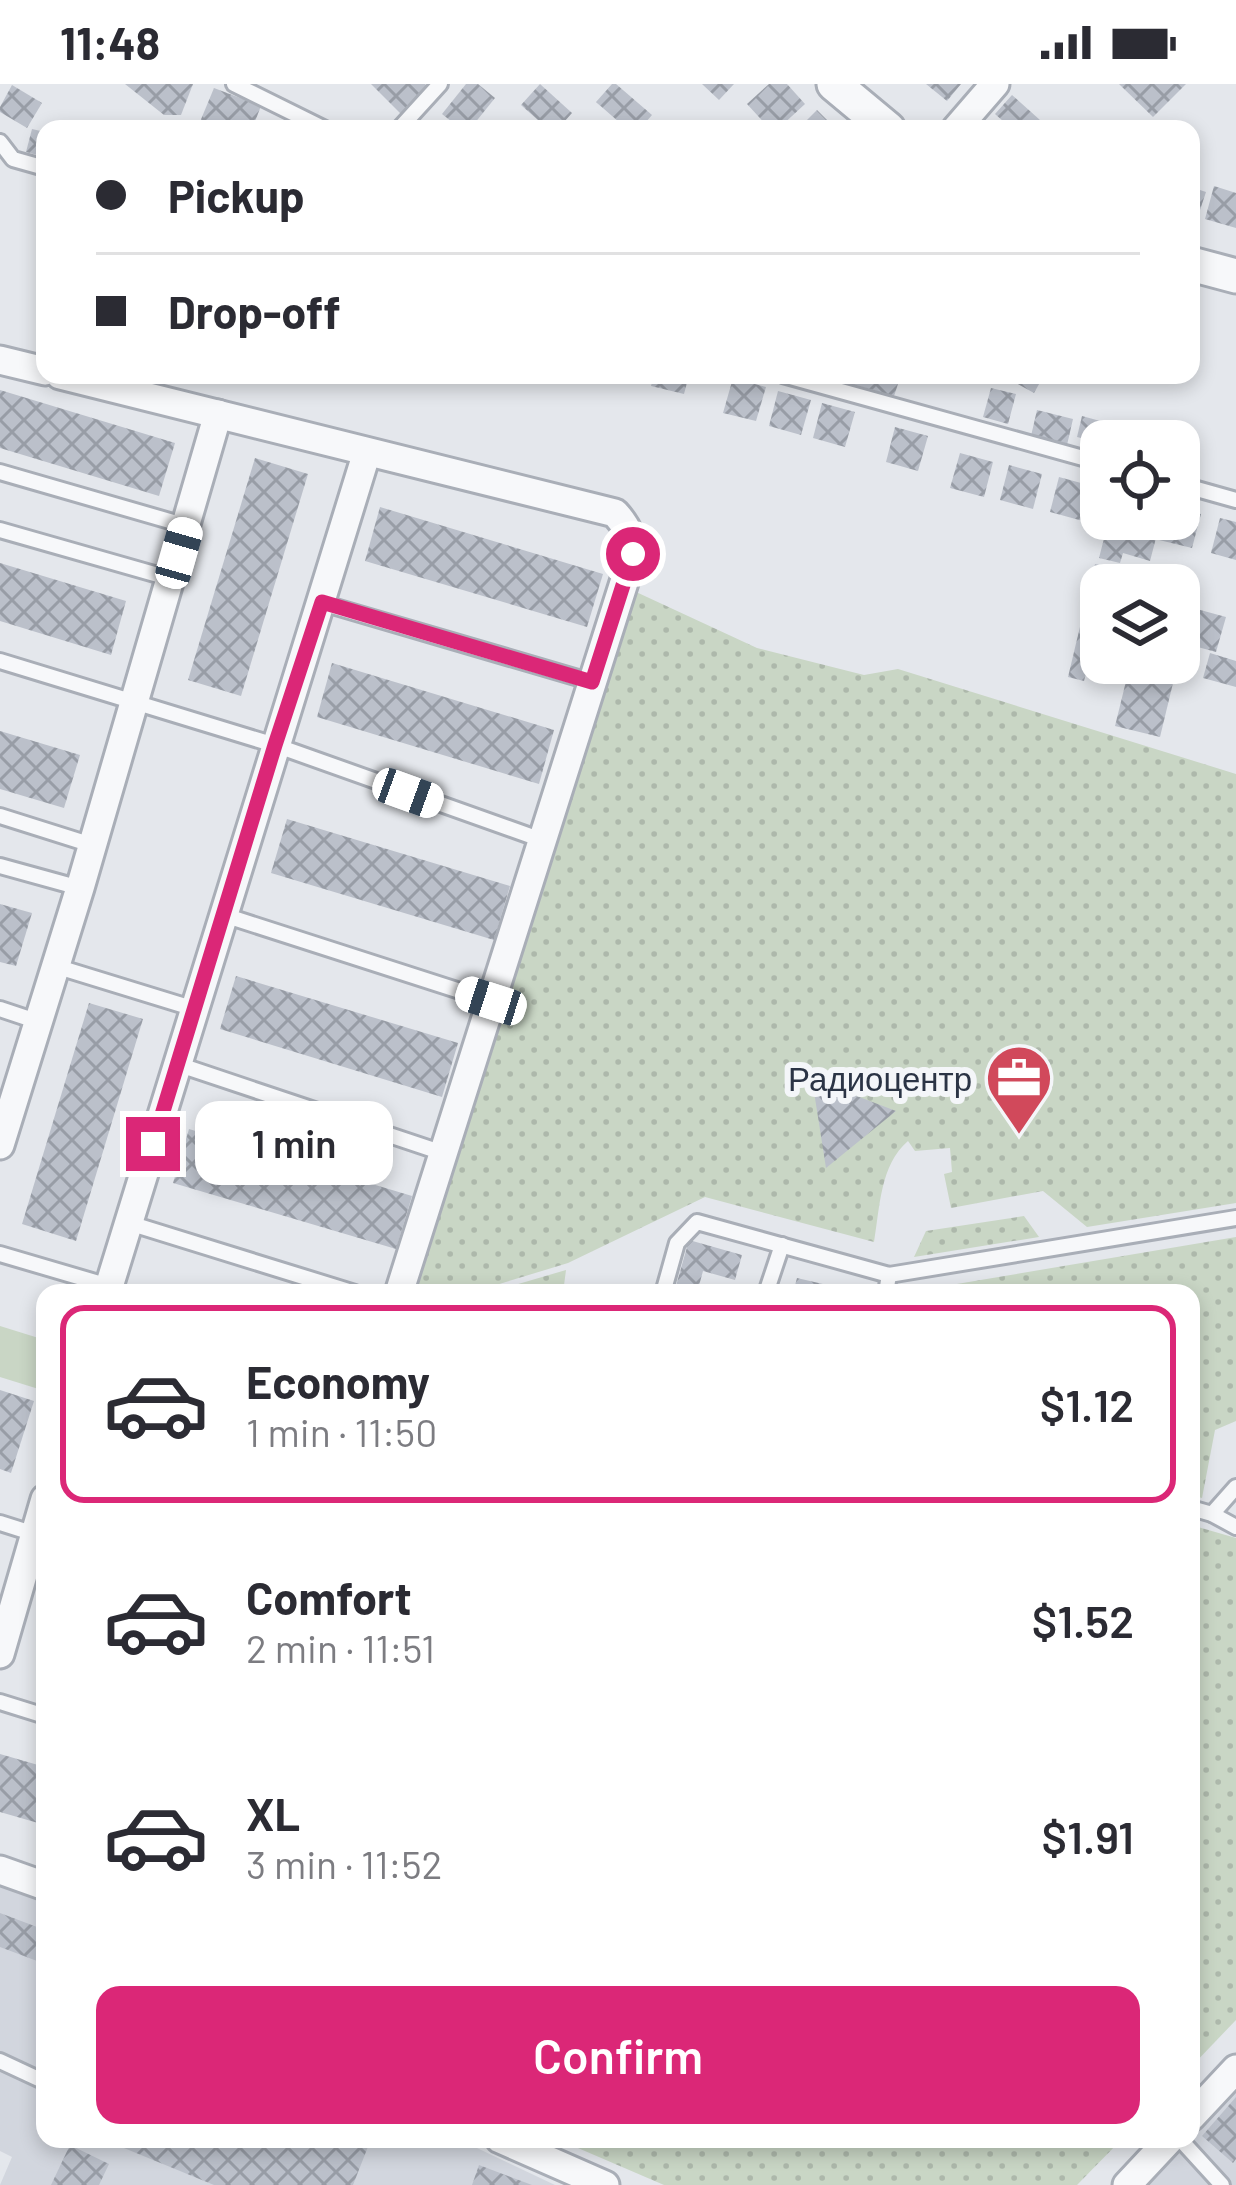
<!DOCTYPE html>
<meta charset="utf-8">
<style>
:root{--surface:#fff;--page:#f2f2f3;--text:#2b2b33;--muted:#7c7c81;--line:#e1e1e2;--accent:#db2777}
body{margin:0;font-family:Barlow,sans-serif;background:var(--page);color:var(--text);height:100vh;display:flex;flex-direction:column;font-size:45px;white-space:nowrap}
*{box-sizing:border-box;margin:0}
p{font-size:39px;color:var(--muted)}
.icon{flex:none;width:66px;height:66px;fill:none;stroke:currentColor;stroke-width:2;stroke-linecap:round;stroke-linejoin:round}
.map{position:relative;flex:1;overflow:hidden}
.panel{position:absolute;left:36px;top:1200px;width:1164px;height:864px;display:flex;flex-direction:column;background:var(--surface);border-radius:24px;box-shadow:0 6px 18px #0003}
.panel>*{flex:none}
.top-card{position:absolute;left:36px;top:36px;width:1164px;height:264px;border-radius:24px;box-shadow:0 6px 18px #0003;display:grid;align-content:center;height:264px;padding:0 60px;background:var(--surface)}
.controls{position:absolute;left:1080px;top:336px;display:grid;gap:24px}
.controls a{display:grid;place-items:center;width:120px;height:120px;border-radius:24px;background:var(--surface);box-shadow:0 6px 18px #0003;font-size:60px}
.end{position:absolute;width:54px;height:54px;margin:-27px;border:15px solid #db2777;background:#fff;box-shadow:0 0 0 6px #fff}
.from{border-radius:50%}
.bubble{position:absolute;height:84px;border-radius:24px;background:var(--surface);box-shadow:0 6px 18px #0003;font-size:39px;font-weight:600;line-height:84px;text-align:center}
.car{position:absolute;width:36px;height:72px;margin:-36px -18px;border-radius:15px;box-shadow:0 0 9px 3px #0007;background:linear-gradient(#fff 24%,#345 0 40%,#fff 0 76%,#345 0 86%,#fff 0)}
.top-card b{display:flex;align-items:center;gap:42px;height:114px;font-size:45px}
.top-card b+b{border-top:3px solid var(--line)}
.top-card i{width:30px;height:30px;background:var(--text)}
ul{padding:21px 0 0;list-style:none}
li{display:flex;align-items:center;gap:36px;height:198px;margin:0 24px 18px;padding:0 36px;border:6px solid transparent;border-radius:24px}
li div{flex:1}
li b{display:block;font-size:45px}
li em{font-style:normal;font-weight:600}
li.current{border-color:var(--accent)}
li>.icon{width:108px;height:108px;stroke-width:1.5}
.cta{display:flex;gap:24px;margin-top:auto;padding:24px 60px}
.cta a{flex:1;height:138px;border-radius:24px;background:var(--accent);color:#fff;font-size:48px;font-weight:600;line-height:138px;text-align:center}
.status{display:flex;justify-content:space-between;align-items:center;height:84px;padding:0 60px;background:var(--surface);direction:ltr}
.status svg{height:33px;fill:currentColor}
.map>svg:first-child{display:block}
.built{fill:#d2d6de}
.grass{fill:url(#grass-dots)}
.garden{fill:#c9d6c5}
.building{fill:url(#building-cross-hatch)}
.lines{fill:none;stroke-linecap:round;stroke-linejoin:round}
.service-casing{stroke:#a9aeb7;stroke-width:20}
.minor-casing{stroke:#a9aeb7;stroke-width:33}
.tertiary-casing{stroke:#a9aeb7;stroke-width:39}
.service{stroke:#f7f8fa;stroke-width:14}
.minor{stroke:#f7f8fa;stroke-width:27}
.tertiary{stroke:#f7f8fa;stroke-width:33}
.route{stroke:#db2777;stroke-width:15}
.labels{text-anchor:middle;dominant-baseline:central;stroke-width:12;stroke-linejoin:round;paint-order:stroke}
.poi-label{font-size:33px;fill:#2b3445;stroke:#f4f6f9;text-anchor:end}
</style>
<div class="status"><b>11:48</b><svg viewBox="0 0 49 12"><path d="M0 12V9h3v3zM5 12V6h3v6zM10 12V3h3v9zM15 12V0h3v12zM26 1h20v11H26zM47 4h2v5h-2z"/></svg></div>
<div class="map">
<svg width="1236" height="2101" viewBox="0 0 1236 2101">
<defs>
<pattern id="grass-dots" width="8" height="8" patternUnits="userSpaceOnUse" patternTransform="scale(3)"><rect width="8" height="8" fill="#c9d6c5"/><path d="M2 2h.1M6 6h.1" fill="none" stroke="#adb8ab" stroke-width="1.8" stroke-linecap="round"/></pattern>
<pattern id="building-cross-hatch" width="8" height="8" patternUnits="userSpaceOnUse" patternTransform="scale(3)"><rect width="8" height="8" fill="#bbc0ca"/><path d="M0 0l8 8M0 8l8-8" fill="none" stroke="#989da6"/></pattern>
</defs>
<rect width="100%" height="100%" fill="#e4e7ec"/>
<g class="built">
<path d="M 0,1795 L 45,1812 L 45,2055 L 458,2055 L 555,2101 L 0,2101 L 12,2073 L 0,2067 Z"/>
<path d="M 1236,2004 L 1236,2101 L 1149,2101 L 1191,2055 Z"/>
</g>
<g class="grass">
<path d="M 634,507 L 757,564 L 864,591 L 898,585 L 1236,690 L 1236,1119 L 1087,1143 L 1043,1107 L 951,1124 L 944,1090 L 952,1088 L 950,1064 L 915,1067 L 908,1057 C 880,1081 880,1123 874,1158 L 705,1113 L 568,1179 L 470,1209 L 414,1209 Z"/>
<path d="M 1024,1132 L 1039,1153 L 914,1173 L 926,1147 Z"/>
<path d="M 1236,1153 L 1236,1337 L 1215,1346 L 1202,1414 L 1191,1411 L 1191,1209 L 903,1209 Z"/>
<path d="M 566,1186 L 563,1209 L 488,1209 Z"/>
<path d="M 1191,1441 L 1236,1454 L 1236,1936 L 1191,1983 Z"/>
<path d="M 557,2055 L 1122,2055 L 1077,2101 L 664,2101 Z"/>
</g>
<path class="garden" d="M 0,1242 L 45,1256 L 45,1307 L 0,1293 Z"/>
<g class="building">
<path d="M 125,0 L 193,0 L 181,31 L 164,31 Z"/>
<path d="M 371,0 L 425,0 L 431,6 L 404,33 Z"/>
<path d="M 466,0 L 478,0 L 495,14 L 470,45 L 461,45 L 442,30 Z"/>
<path d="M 540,0 L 572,29 L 558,45 L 548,45 L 521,21 Z"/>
<path d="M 612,0 L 616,0 L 652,31 L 640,45 L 627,45 L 596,18 Z"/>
<path d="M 702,0 L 734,0 L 719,16 Z"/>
<path d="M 769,0 L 787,0 L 805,20 L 778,45 L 770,45 L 747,20 Z"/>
<path d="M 926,0 L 961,0 L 947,17 Z"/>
<path d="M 1119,0 L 1186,0 L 1153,33 Z"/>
<path d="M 12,1 L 42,19 L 27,44 L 0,28 L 0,23 Z"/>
<path d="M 214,4 L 261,22 L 252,45 L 197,45 Z"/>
<path d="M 1012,11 L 1050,45 L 1012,45 L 995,30 Z"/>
<path d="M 817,26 L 836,45 L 798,45 Z"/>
<path d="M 32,45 L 45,48 L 45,73 L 26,68 Z"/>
<path d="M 1214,102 L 1236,109 L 1236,144 L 1205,135 Z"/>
<path d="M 1191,103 L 1206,108 L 1197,135 L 1191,133 Z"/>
<path d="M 654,291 L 689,291 L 684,310 L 651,302 Z"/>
<path d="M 855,291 L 901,291 L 894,312 L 852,300 Z"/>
<path d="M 1002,291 L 1040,291 L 1043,293 L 1034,309 Z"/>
<path d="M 733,294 L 766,303 L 756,337 L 723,329 Z"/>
<path d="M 991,304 L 1016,310 L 1008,340 L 983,333 Z"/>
<path d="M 0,306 L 175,359 L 159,412 L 0,364 Z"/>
<path d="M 778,307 L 811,316 L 801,351 L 769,342 Z"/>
<path d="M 822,319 L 855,328 L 845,363 L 813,354 Z"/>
<path d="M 1037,326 L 1073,335 L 1067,361 L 1031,352 Z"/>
<path d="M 1082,332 L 1111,340 L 1107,357 L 1101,359 L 1077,353 Z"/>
<path d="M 1154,338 L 1191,347 L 1181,389 L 1179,357 L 1150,357 Z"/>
<path d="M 895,343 L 928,352 L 918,387 L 886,378 Z"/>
<path d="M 960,369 L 993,378 L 984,413 L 950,404 Z"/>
<path d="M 255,374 L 308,390 L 241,612 L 188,596 Z"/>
<path d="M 1009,381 L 1042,390 L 1033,425 L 1000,416 Z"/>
<path d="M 1059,393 L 1092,402 L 1083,437 L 1050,428 Z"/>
<path d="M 380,423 L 603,490 L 587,543 L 365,477 Z"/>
<path d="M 1179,424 L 1201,430 L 1192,464 L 1159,456 L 1165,435 L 1179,435 Z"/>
<path d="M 1220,434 L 1236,438 L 1236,476 L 1211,469 Z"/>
<path d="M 1109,435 L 1161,435 L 1150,477 L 1123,469 L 1120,479 L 1099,474 Z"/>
<path d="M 0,479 L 126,517 L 111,571 L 0,537 Z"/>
<path d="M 1095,480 L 1117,485 L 1113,501 L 1101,501 L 1101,533 L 1084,597 L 1068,593 Z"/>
<path d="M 1179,519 L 1188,521 L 1181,552 L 1179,552 Z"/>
<path d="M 1193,524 L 1226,533 L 1216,568 L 1183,559 Z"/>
<path d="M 1210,569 L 1236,577 L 1236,603 L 1203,594 Z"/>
<path d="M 332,579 L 554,646 L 539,700 L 317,633 Z"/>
<path d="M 1129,585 L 1174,595 L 1160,653 L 1115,642 Z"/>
<path d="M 0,647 L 80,671 L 64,724 L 0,705 Z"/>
<path d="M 287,735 L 510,802 L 494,856 L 271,789 Z"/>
<path d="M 0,820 L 32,829 L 16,882 L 0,878 Z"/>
<path d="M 236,892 L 458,959 L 442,1013 L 220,945 Z"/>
<path d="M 89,919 L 143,935 L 76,1157 L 22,1140 Z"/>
<path d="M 812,995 L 896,1027 L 826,1084 Z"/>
<path d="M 189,1045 L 412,1112 L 396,1165 L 173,1099 Z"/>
<path d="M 689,1156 L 742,1171 L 735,1196 L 703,1187 L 697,1209 L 674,1209 Z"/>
<path d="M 797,1194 L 853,1207 L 853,1209 L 793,1209 Z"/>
<path d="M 0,1306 L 34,1317 L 11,1389 L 0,1385 Z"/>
<path d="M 44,1542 L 45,1543 L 45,1572 L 36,1569 Z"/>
<path d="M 0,1670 L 45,1683 L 45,1741 L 0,1728 Z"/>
<path d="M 0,1829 L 45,1846 L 45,1880 L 0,1863 Z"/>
<path d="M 1236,2013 L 1236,2075 L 1233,2079 L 1202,2052 Z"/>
<path d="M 102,2055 L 371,2055 L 353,2101 L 214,2101 Z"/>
<path d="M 70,2061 L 109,2080 L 99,2101 L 51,2101 Z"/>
<path d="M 479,2081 L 532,2101 L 472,2101 Z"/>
</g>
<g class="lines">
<g class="service-casing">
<g id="service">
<path d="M 234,0 L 325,45"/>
<path d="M 399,45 L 440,0"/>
<path d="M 0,58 L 13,75 L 45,84"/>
<path d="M 783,291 L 1101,379"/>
<path d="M 0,388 L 187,442"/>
<path d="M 1179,400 L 1236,416"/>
<path d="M 0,446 L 172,495"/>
<path d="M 322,519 L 592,598"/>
<path d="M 0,577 L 275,661 L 542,756"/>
<path d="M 0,732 L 92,761"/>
<path d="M 0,782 L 80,804"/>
<path d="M 224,831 L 491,917"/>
<path d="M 55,882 L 195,925"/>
<path d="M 0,925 L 39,938"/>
<path d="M 177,980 L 443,1069"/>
<path d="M 129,1139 L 355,1209"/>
<path d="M 0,1170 L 109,1202"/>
<path d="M 663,1209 L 677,1159 L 697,1138 L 889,1191 L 1236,1134"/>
<path d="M 766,1209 L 782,1161"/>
<path d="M 886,1209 L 889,1191"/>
<path d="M 1191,1424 L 1212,1430 L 1236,1443"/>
<path d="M 1212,1430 L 1236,1403"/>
<path d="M 0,1439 L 35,1450"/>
<path d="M 0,1618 L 45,1632"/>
<path d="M 0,1977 L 45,1998"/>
<path d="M 1180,2055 L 1222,2101"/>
</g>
</g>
<g class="minor-casing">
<g id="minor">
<path d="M 956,45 L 995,0"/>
<path d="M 0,276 L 45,287"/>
<path d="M 60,291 L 615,429 C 626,441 633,454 633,470 L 399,1209"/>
<path d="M 0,1061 L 80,804 L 218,330"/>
<path d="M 107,1209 L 367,368"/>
<path d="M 0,1570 L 45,1415"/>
<path d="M 0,1786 L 45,1802"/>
<path d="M 1191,2033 L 1236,1985"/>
<path d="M 500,2055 L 605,2101"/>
<path d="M 1127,2101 L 1170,2055"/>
</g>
</g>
<g class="tertiary-casing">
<g id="tertiary">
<path d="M 834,0 L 888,45"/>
<path d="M 1191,180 L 1236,192"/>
</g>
</g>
<use href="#service" class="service"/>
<use href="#minor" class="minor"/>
<use href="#tertiary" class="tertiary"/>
</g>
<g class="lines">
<path class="route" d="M 153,1060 L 275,661 L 322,518 L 592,598 L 633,470"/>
</g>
<defs>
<g id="office-pin" transform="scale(3.45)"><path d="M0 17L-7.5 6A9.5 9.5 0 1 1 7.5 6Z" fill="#d1495b" stroke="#f4f6f9"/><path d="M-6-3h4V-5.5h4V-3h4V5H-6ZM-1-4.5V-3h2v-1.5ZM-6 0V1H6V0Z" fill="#fff"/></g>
</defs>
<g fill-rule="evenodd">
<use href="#office-pin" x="1019" y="994"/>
</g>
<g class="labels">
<g class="poi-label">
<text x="972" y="994">Радиоцентр</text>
</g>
</g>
</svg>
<div class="controls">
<a><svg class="icon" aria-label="locate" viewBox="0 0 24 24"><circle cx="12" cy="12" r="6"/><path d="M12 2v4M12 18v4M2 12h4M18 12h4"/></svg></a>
<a><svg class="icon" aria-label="layers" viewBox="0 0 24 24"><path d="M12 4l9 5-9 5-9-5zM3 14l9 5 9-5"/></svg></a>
</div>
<i class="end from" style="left:633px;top:470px"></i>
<i class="end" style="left:153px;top:1060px"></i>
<div class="bubble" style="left:195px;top:1017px;width:198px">1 min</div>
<i class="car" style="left:179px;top:469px;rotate:16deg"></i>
<i class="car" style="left:408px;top:709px;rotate:110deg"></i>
<i class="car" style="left:491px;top:917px;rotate:288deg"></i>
<div class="top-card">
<b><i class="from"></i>Pickup</b>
<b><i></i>Drop-off</b>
</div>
<section class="panel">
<ul>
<li class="current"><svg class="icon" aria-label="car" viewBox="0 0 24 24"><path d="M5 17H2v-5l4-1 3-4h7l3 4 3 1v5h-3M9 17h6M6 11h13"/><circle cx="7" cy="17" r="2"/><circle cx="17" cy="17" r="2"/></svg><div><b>Economy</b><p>1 min · 11:50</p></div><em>$1.12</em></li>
<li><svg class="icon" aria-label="car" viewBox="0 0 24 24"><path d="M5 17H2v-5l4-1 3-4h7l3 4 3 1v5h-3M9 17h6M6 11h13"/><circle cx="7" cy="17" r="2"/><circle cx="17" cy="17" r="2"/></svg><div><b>Comfort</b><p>2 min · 11:51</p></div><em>$1.52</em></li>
<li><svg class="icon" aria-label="car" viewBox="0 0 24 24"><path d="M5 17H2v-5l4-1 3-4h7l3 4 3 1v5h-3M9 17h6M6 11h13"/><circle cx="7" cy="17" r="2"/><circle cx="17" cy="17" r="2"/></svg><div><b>XL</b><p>3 min · 11:52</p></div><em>$1.91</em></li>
</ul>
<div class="cta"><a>Confirm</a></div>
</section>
</div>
